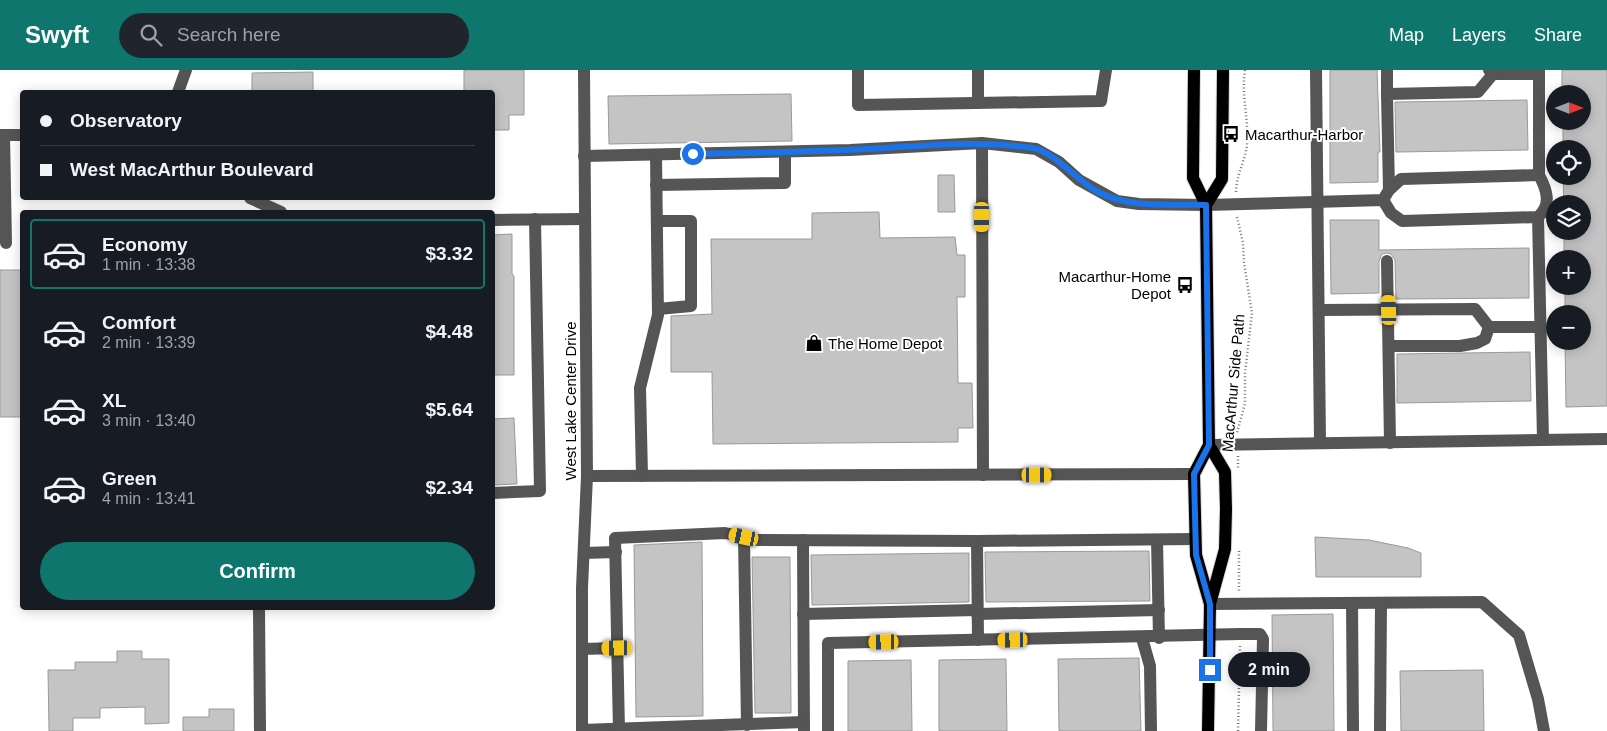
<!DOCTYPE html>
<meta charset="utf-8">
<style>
:root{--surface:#171b24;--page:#20242c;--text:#f1f3f6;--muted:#9ea1a6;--line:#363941;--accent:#0f766e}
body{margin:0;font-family:Helvetica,sans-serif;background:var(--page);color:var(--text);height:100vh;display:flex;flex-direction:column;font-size:19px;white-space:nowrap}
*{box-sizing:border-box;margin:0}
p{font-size:16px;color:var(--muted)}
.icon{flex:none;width:28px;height:28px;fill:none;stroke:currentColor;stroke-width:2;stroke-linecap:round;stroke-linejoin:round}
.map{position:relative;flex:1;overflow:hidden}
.details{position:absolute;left:20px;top:140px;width:475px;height:400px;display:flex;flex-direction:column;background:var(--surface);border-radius:5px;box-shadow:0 2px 12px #0003}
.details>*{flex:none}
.guide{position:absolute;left:20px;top:20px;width:475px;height:110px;border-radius:5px;box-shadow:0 2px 12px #0003;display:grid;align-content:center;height:110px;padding:0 20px;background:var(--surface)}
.needle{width:32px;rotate:90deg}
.tools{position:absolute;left:1546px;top:15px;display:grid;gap:10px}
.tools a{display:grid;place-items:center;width:45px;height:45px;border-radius:50%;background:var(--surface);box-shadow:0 2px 12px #0003;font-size:25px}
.end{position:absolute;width:22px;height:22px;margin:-11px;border:6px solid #1a73e8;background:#fff;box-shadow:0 0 0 2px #fff}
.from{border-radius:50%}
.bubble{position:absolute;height:35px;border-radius:18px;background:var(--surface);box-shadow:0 2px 12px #0003;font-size:16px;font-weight:700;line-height:35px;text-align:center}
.car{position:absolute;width:15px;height:30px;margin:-15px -8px;border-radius:6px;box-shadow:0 0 4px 1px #0007;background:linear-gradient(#f5c518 24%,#345 0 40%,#f5c518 0 76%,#345 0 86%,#f5c518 0)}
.guide b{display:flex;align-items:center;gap:18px;height:48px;font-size:19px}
.guide b+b{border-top:1px solid var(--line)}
.guide i{width:12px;height:12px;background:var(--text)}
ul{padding:9px 0 0;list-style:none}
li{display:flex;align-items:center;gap:15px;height:70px;margin:0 10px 8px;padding:0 10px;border:2px solid transparent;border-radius:5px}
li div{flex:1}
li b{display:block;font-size:19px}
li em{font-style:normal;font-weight:700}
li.selected{border-color:var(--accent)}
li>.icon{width:45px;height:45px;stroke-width:1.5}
.action{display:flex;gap:10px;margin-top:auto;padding:10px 20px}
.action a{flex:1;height:58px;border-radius:30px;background:var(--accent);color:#fff;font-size:20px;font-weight:700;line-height:58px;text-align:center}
header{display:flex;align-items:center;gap:30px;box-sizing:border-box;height:70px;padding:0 25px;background:var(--accent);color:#fff}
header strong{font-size:24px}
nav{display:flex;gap:28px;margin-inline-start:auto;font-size:18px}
.search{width:350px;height:45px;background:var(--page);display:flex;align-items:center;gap:12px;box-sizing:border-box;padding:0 18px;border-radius:28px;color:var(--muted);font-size:19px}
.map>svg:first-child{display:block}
.building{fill:#c4c4c4;stroke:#999}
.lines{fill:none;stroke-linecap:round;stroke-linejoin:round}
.major-casing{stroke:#dbdbdb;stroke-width:14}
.path{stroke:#777;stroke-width:2.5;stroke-dasharray:1 2.5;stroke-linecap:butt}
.minor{stroke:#555;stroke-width:12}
.major{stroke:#000;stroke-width:12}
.route{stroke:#1a73e8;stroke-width:6}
.labels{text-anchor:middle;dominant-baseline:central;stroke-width:4;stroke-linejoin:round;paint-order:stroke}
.poi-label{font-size:15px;fill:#000;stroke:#fff;text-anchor:start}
.street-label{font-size:15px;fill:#000;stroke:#fff}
</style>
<header>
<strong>Swyft</strong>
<div class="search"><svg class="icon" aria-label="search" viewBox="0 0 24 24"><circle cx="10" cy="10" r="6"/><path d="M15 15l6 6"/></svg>Search here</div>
<nav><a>Map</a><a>Layers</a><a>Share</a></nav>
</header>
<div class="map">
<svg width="1607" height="661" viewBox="0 0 1607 661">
<rect width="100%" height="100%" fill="#fff"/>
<g class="building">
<path d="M 464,0 L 524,0 L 524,45 L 509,45 L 509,60 L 492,60 L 492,22 L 464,22 Z"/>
<path d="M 1330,0 L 1377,0 L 1380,82 L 1378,82 L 1378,112 L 1330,113 Z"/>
<path d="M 1562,0 L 1607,0 L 1607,336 L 1566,337 L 1565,271 L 1582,271 L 1582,244 L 1565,244 L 1565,216 L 1582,216 L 1582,189 L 1564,189 L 1564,161 L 1582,161 L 1582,134 L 1564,134 L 1563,106 L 1582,106 L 1582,79 L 1563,79 L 1563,51 L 1582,51 L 1582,24 L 1562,24 Z"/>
<path d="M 313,2 L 313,22 L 252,22 L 252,3 Z"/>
<path d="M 791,24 L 792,71 L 609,74 L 608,26 Z"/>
<path d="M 1527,30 L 1528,80 L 1396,82 L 1395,32 Z"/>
<path d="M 938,105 L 954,105 L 955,142 L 938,142 Z"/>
<path d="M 879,142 L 880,168 L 955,167 L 957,185 L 965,185 L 965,227 L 957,227 L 958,313 L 972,313 L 973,358 L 958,358 L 958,372 L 713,374 L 712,302 L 671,302 L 671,246 L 712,244 L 711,169 L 812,169 L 812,143 Z"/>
<path d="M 1330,150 L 1379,150 L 1379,180 L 1529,178 L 1529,228 L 1396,229 L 1395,190 L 1391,184 L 1387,183 L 1382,184 L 1379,191 L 1379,223 L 1331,224 Z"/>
<path d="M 512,164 L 512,204 L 514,206 L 514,305 L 492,305 L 492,165 Z"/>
<rect x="0" y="200" width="22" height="147"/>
<path d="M 1530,282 L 1531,331 L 1397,333 L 1397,284 Z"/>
<path d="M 514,348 L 517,414 L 492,415 L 492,349 Z"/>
<path d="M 1315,467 L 1369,470 L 1408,478 L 1421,483 L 1421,507 L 1316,507 Z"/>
<path d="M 702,472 L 703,646 L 636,647 L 634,475 Z"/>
<path d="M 1149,481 L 1150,531 L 986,532 L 985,482 Z"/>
<path d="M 969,483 L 969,532 L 812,535 L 811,485 Z"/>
<path d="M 752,487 L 790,487 L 791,643 L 755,643 Z"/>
<path d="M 1333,544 L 1334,661 L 1273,661 L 1272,545 Z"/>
<path d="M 117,581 L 142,581 L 142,589 L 169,589 L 169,653 L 145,654 L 145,637 L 100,638 L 100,648 L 73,648 L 73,661 L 49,661 L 48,600 L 75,600 L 75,592 L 117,592 Z"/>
<path d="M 1139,588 L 1141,661 L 1059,661 L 1058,589 Z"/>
<path d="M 1006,589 L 1007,661 L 939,661 L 939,590 Z"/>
<path d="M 911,590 L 912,661 L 848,661 L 848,591 Z"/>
<path d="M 1483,600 L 1484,661 L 1401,661 L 1400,601 Z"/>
<path d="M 209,639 L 234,639 L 234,661 L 183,661 L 183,647 L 209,647 Z"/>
</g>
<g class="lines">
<g class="major-casing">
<g id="major">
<path d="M 1194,0 L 1193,108 L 1206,135 L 1209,375 L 1194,404 L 1196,485 L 1210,534 L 1208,661"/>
<path d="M 1206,135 L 1222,109 L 1223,0"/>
<path d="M 1209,375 L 1225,402 L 1226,439 L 1225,479 L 1210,534"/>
</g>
</g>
<g class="path">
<path d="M 1236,122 C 1236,106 1245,91 1247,75 C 1249,50 1241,25 1245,0"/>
<path d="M 1237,147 L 1243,173 L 1244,193 L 1252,243 L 1245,303 L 1245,333 L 1237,363"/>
<path d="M 1238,386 L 1238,398"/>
<path d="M 1239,481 L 1239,521"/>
<path d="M 1238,661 L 1240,576"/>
</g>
<g class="minor">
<path d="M 858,0 L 858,35 L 1101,31 L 1106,0"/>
<path d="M 978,0 L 978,33"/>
<path d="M 1316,0 L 1320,373"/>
<path d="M 1387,0 L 1387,24"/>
<path d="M 1489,0 L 1493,4 L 1539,4"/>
<path d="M 178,22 L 186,0"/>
<path d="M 0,65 L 22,65"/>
<path d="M 4,65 L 6,173"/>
<path d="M 982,73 L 983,405"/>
<path d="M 584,86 L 850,80 L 982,73 L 1036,79 L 1059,92 L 1079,110 L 1117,131 L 1139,134 L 1206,135 L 1383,130 L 1391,143 L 1402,151 L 1538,147 C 1552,135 1547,120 1539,105 L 1401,109 L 1389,120 L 1383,130"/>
<path d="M 1539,105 L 1539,0"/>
<path d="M 656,115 L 785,113 L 785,82"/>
<path d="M 1389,120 L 1387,24 L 1478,22 L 1493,4"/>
<path d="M 250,128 L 281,142"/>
<path d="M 1538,147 L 1543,369"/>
<path d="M 492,150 L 585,149"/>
<path d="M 657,151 L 691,151 L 691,236 L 658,239"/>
<path d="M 1387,191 L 1390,373"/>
<path d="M 1319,240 L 1475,239 L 1489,257 L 1540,257"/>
<path d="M 1389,276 L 1460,276 L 1477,273 L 1485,269 L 1489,257"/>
<path d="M 1209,375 L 1607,369"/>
<path d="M 587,406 L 1194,404"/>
<path d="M 642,406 L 640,318 L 658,245 L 656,85"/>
<path d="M 492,423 L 540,421 L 535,149"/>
<path d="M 744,467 L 747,655"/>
<path d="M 803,470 L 804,660"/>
<path d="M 1157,470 L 1159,568"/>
<path d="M 584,483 L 616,482"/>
<path d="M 1352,533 L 1353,661"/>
<path d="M 1210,534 L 1482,532 L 1519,565 L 1538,629 L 1544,661"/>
<path d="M 259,538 L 260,661"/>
<path d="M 803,544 L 977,540"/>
<path d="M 977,544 L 1159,540"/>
<path d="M 1142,568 L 1150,596 L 1151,661"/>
<path d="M 978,570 L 977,471 L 1195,469"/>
<path d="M 582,579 L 617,578"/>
<path d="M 582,660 L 804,652"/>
<path d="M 582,661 L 582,518 L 587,406 L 584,0"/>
<path d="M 619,661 L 615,468 L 725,463 L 758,470 L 977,471"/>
<path d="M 828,661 L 828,573 L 1240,564 L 1260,564 L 1263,569 L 1261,661"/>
<path d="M 1380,661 L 1381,533"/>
</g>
<use href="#major" class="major"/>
</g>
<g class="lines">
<path class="route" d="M 693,84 C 751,83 809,82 867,79 C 922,76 978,70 1033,78 C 1055,82 1078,112 1098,122 C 1130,139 1171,134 1206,135 L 1209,375 L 1194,404 L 1196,485 L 1210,534 L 1210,600"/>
</g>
<defs>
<g id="bus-bare" transform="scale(1.35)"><path d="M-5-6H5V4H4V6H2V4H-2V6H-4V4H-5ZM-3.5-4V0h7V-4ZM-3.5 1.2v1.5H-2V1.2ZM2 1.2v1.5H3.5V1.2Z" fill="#000" stroke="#fff" stroke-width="2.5" paint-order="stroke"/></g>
<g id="shop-bare" transform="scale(1.35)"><path d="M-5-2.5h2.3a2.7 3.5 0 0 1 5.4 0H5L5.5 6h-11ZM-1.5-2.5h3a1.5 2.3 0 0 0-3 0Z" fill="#000" stroke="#fff" stroke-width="2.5" paint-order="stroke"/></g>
</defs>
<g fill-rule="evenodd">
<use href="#bus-bare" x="1231" y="64"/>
<use href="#bus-bare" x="1185" y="215"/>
<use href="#shop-bare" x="814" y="273"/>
</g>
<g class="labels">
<g class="poi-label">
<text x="1245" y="64">Macarthur-Harbor</text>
<text x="1171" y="206" text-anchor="end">Macarthur-Home<tspan x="1171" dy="17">Depot</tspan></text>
<text x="828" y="273">The Home Depot</text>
</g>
<g class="street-label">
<text transform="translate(1233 313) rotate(-85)">MacArthur Side Path</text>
<text transform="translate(570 331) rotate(-90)">West Lake Center Drive</text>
</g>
</g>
</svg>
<div class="tools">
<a><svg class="needle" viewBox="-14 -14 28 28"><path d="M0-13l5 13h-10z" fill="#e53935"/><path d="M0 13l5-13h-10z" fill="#9ea1a6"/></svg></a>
<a><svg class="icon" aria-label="locate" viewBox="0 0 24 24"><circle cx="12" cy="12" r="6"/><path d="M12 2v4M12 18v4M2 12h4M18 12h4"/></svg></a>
<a><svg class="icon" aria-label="layers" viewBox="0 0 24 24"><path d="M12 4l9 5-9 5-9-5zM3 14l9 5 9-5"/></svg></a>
<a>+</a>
<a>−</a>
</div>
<i class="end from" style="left:693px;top:84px"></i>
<i class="end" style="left:1210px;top:600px"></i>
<div class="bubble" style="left:1228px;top:582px;width:82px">2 min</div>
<i class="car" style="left:982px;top:147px;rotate:180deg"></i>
<i class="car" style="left:1389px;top:240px;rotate:358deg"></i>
<i class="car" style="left:1037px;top:405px;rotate:90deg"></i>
<i class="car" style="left:744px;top:467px;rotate:282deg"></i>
<i class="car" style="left:1013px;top:570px;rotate:269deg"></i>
<i class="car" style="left:884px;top:572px;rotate:269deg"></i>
<i class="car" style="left:617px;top:578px;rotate:269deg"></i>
<div class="guide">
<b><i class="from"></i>Observatory</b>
<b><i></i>West MacArthur Boulevard</b>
</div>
<section class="details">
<ul>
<li class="selected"><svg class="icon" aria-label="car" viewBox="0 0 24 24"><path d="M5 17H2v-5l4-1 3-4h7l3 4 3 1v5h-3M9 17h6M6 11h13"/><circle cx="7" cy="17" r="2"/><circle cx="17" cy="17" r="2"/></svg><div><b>Economy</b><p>1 min · 13:38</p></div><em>$3.32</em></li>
<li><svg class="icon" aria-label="car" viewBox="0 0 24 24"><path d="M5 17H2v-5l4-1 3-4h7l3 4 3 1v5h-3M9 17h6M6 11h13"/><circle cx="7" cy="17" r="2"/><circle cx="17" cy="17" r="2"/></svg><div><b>Comfort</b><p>2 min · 13:39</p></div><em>$4.48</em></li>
<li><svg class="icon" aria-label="car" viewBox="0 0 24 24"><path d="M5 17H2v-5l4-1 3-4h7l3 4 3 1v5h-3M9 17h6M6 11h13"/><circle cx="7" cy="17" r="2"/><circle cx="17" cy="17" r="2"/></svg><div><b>XL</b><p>3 min · 13:40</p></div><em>$5.64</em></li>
<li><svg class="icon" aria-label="car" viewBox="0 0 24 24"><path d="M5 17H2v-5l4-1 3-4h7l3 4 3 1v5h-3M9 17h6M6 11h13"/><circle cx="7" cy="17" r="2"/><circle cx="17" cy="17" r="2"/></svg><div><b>Green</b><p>4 min · 13:41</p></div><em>$2.34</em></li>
</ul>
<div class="action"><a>Confirm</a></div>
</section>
</div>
